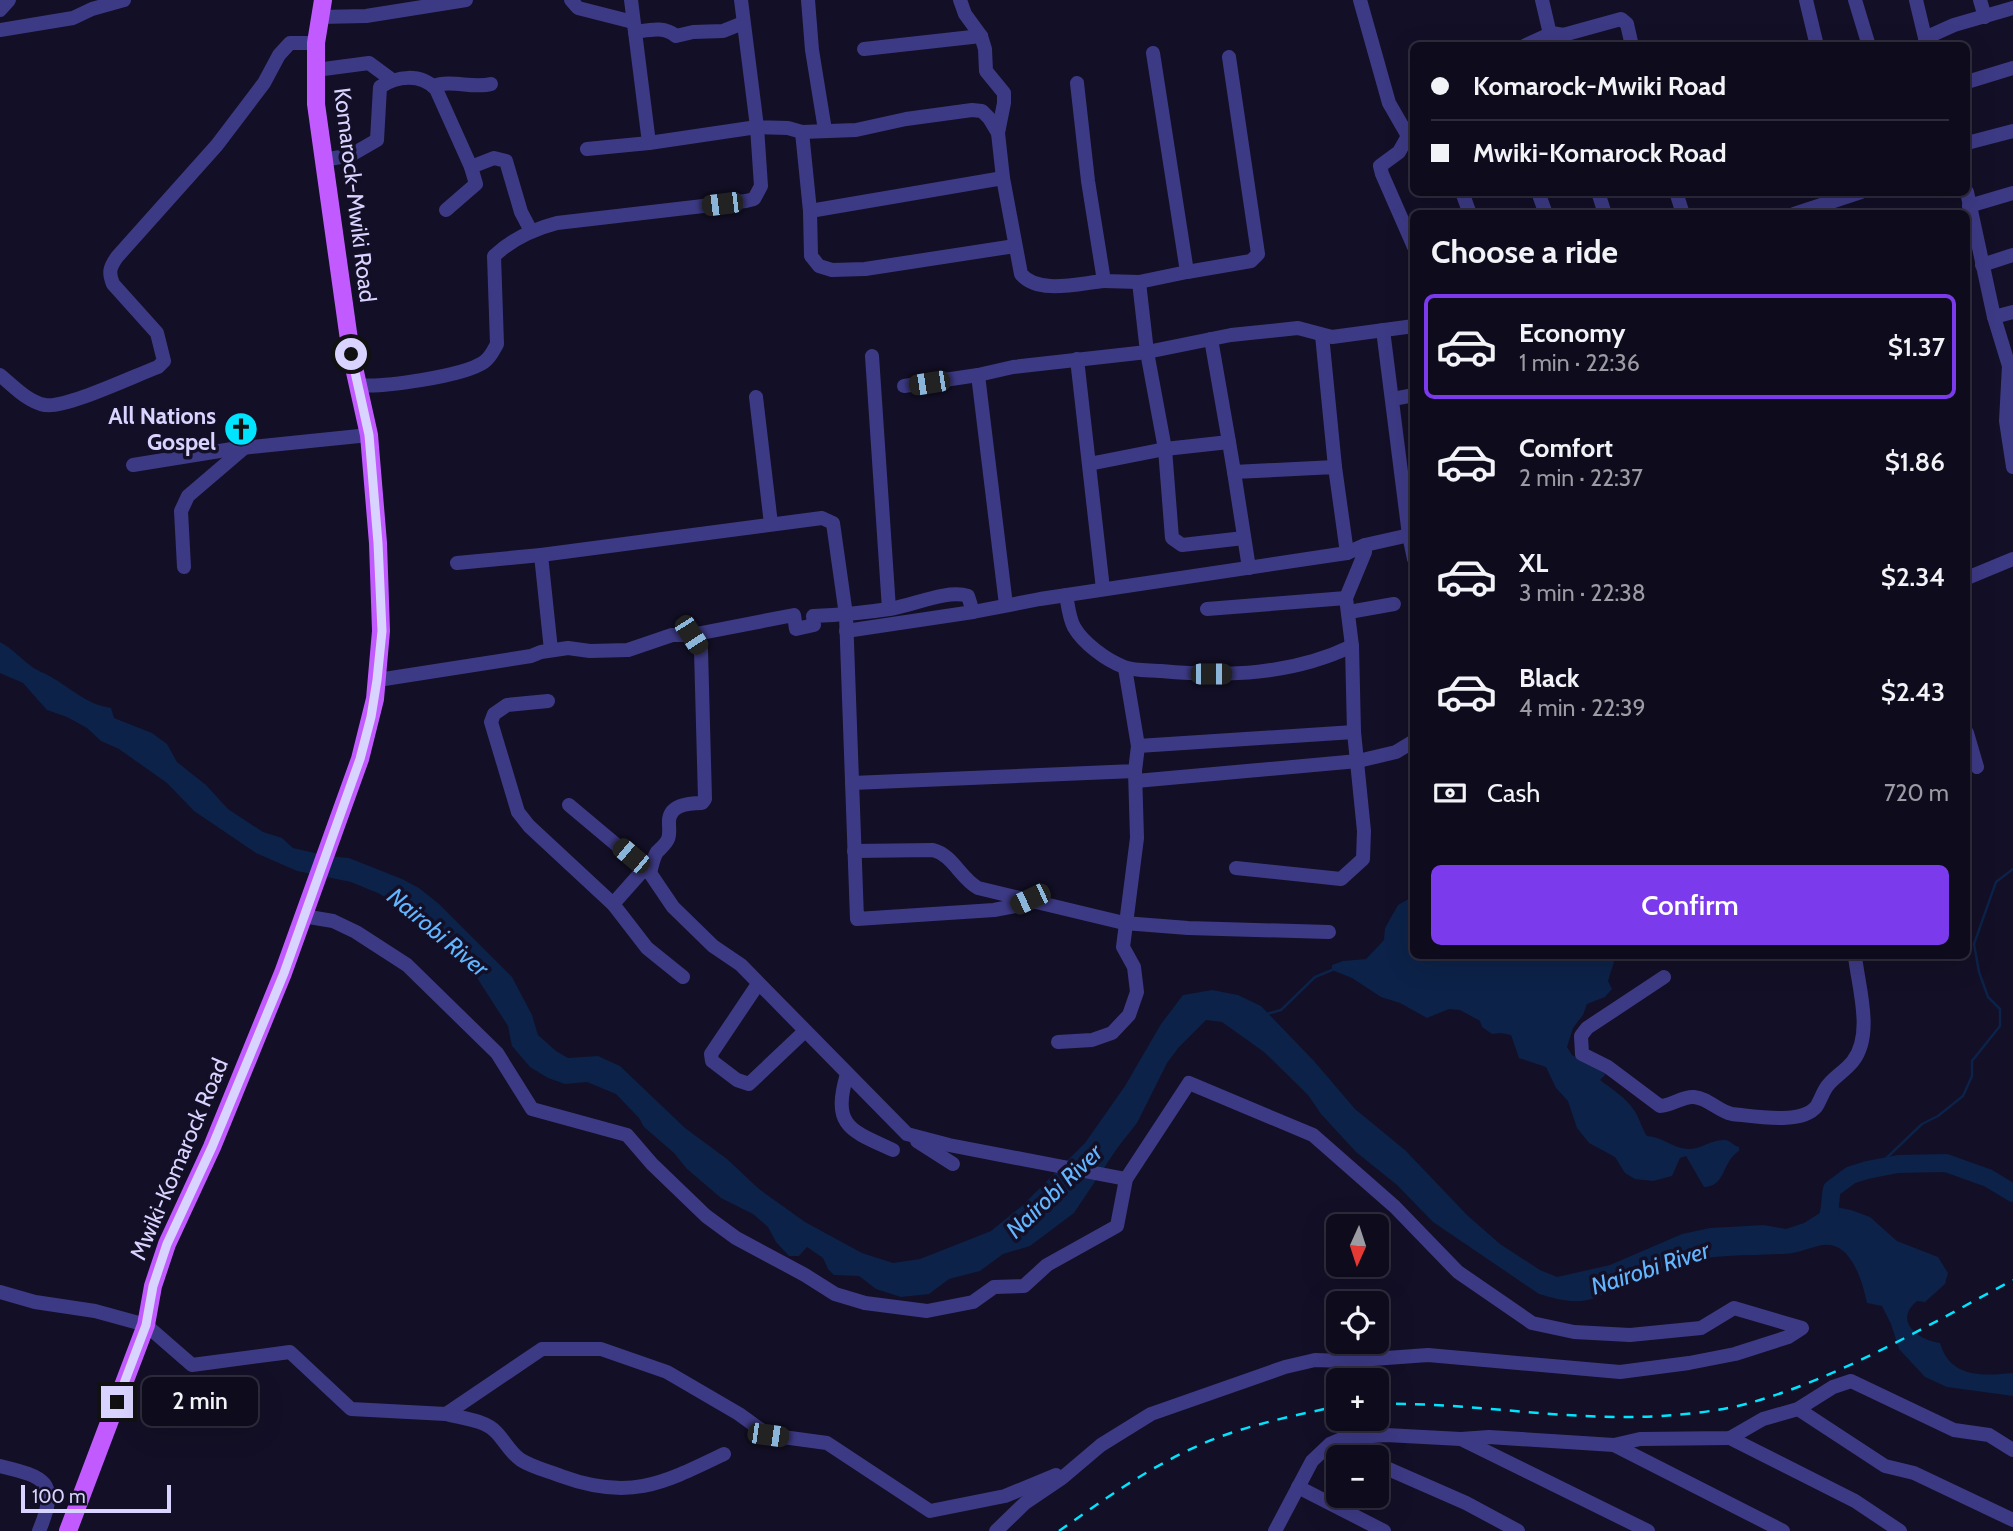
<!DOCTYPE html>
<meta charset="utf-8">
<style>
:root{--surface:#0e0b1c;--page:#171425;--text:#f1f3f6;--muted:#9b9ba3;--line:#2e2b3b;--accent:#7c3aed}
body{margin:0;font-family:Cabin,sans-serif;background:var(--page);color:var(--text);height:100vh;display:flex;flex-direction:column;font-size:26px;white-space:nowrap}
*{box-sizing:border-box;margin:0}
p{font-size:23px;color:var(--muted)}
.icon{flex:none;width:38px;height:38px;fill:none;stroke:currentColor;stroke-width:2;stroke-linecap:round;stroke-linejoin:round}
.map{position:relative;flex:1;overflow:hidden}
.details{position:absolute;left:1410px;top:210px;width:560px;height:749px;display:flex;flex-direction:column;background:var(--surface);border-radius:10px;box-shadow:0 7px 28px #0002,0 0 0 2px var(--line)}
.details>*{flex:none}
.hud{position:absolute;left:1410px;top:42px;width:560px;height:154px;border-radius:10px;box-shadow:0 7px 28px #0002,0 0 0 2px var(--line);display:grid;align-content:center;height:154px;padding:0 21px;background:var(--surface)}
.needle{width:46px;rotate:183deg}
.controls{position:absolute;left:1326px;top:1214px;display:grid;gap:14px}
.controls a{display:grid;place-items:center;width:63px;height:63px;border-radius:10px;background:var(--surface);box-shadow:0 7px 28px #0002,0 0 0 2px var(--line);font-size:35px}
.scale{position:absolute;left:21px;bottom:18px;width:150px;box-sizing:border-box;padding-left:7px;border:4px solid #d9d4ff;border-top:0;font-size:19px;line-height:24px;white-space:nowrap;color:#d9d4ff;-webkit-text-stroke:5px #130f26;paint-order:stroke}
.end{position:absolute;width:32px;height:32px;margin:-16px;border:9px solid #d9d4ff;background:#111;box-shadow:0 0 0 4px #111}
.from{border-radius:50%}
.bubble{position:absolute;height:49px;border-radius:10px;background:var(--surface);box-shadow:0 7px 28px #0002,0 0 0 2px var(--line);font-size:23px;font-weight:600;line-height:49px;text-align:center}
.car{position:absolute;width:21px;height:42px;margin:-21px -10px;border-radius:9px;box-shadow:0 0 5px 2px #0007;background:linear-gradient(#222 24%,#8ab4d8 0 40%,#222 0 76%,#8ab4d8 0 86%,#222 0)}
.hud b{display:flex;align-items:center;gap:24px;height:66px;font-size:26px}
.hud b+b{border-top:2px solid var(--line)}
.hud i{width:18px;height:18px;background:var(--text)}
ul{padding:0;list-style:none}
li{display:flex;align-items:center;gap:21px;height:105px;margin:0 14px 10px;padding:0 7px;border:4px solid transparent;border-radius:10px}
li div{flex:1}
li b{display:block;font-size:26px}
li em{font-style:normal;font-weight:600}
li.on{border-color:var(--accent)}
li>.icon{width:63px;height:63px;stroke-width:1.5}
h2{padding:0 21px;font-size:32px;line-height:84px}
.pay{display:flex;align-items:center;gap:18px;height:77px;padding:0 21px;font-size:26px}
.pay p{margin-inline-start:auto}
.cta{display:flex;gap:14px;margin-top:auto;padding:14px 21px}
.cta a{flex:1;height:80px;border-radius:10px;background:var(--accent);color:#fff;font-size:28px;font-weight:600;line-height:80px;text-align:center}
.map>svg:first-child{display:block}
.water{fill:#0c2248}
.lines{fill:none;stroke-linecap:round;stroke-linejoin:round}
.stream{stroke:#0c2248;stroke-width:2.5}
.river{stroke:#0c2248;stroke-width:18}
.minor{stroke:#3d3a85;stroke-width:14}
.major{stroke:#c25bff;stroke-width:18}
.rail{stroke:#00e5ff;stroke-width:2.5;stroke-dasharray:10 9;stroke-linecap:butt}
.route{stroke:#d9d4ff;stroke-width:9}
.labels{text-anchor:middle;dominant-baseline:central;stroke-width:7;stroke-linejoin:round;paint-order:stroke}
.street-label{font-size:23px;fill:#d9d4ff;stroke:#130f26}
.poi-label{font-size:23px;font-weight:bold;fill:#d9d4ff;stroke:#130f26;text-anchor:end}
.water-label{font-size:24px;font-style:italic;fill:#62b6ff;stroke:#130f26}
</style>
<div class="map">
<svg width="2013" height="1531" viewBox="0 0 2013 1531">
<rect width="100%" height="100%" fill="#130f26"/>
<g class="water">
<path d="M 0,642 C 13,649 20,658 31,666 C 37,671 45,673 51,677 C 72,689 86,704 111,708 L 114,718 L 152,733 L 167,744 L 177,762 L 206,785 L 228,809 L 263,832 L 282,838 L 293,848 L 328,856 L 349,858 L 402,879 L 419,888 L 439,904 L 512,977 L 532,1015 L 538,1035 L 556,1051 L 568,1058 L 598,1056 L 620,1066 L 685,1128 L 727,1159 L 759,1189 L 805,1222 L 862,1253 L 893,1263 L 920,1259 L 991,1231 L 1023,1205 L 1085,1143 L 1125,1086 L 1161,1024 L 1183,995 L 1212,990 L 1238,995 L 1261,1006 L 1314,1061 L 1355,1109 L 1405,1150 L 1467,1215 L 1500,1244 L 1540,1270 L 1557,1277 L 1610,1265 L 1682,1234 L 1710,1228 L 1764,1225 L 1786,1229 L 1804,1223 L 1831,1206 L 1851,1210 L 1870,1217 L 1897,1241 L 1938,1257 L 1948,1273 L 1945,1284 L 1925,1302 L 1917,1301 C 1893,1321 1918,1340 1940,1343 C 1950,1378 1982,1376 2013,1373 L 2013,1396 L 1947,1387 L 1925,1377 L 1899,1349 L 1891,1324 L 1882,1306 L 1867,1303 C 1862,1280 1850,1237 1818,1246 C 1806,1249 1795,1254 1782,1254 C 1746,1256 1711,1254 1675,1264 C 1657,1269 1638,1276 1620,1285 C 1608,1292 1596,1300 1581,1301 C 1566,1302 1553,1298 1539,1294 L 1433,1222 L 1397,1185 L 1356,1152 L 1321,1114 L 1308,1095 L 1264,1052 L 1222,1022 L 1206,1020 L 1179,1047 L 1167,1063 L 1137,1123 L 1118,1147 L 1074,1213 L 1030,1246 L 1003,1254 L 980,1271 L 949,1279 L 929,1294 L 901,1297 L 876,1289 L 859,1276 L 834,1275 L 828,1269 L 823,1258 L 807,1247 L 799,1256 L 789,1256 L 776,1242 L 768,1227 L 753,1214 L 721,1198 L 687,1169 L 674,1153 L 644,1127 L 639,1118 L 616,1094 L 587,1082 L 565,1084 L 548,1078 L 530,1067 L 512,1046 L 508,1026 L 472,970 L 436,935 L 380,894 L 351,882 L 297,871 L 256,853 L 194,811 L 167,783 L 119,749 L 101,741 L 87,728 L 67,717 L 47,710 L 23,683 L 0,673 Z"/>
<path d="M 1414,896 L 1414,956 L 1604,956 L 1615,959 L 1608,981 L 1612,989 L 1605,997 L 1587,1004 L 1583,1015 L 1573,1028 L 1567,1047 L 1572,1055 L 1606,1074 L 1600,1080 C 1612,1089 1626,1098 1634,1110 C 1640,1119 1641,1127 1647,1136 C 1663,1137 1672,1148 1688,1149 C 1702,1149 1712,1139 1725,1140 C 1732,1141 1732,1145 1739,1147 L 1739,1151 C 1722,1161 1726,1187 1704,1187 L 1686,1156 L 1680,1158 L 1672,1176 L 1653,1181 L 1635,1179 L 1625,1173 L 1615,1157 L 1589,1143 L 1577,1128 L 1568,1101 L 1556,1088 L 1546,1067 L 1519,1058 L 1511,1035 L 1501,1033 L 1492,1034 L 1482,1027 L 1480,1021 L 1460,1010 L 1449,1009 L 1427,1018 L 1400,1003 L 1381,997 L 1352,978 L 1332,970 L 1332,965 L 1343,961 L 1366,959 L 1384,940 L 1385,928 L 1398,905 Z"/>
</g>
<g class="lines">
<g class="stream">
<path d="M 1267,1014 L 1281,1010 L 1315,977 L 1332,970"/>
<path d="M 1876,1168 L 1922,1124 L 1938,1116 L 1963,1096 L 1972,1076 L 1972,1061 L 2000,1026 L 2000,1009 L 1988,997 L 1979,972 L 1974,944 L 1996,882 L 2013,869"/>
</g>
<path class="river" d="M 1822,1227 C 1832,1215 1829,1203 1832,1189 L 1851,1175 L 1867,1170 L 1898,1164 L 1946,1163 L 1988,1178 L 2013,1193"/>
<g class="minor">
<path d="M 571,0 L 578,8 L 633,22"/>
<path d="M 631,0 L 649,143"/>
<path d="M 741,0 L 757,127 L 788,128 L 802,132 L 856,130 L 906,119 L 972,110 L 982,111 L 989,118 L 998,133 L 1003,178 L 1021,274 C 1038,295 1080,283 1104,281"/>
<path d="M 808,0 L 812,50 L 825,130"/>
<path d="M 960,0 L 965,14 L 981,36 L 985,49 L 986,71 L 1004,93 L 1004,103 L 998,133"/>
<path d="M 1360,0 L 1389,103 L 1408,136 L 1414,141"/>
<path d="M 1542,0 L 1549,30 L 1552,33 L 1563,35 L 1621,19 L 1627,24 L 1632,46"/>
<path d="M 1806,0 L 1817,46"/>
<path d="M 1855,0 L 1869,46"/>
<path d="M 1916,0 L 1927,46"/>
<path d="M 1980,0 L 1985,17"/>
<path d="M 0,10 L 9,0"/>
<path d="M 320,17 L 366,16 L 466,0"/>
<path d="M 0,30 L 73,18 L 92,9 L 124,0"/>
<path d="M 635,32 C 650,30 664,26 676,36 L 693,32 L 723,31 L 743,23"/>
<path d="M 1925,38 L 1954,25 L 2013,8"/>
<path d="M 1524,46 L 1552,33"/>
<path d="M 864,49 L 981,36"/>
<path d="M 316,70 L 369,63 L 392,80"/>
<path d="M 1967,82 L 2013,68"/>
<path d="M 1077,83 L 1088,181 L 1104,281 L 1139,282 L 1187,272 L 1153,53"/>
<path d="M 433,86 C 452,79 472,89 491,84"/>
<path d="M 802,132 L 810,211 L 1003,178"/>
<path d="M 1408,136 L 1399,152 L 1380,166 L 1382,174 L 1414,247"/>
<path d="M 1967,143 L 2013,131"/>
<path d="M 324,160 L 351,155 L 377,140 L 380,87 C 397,76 420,73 436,89 L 471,167 L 494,158 L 506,161 L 521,212 L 531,231"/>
<path d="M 1462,192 L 1470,214"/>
<path d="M 1538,192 L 1546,214"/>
<path d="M 1598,192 L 1605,214"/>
<path d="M 1676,192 L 1683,214"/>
<path d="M 1967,192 L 1994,317 L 2009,366 L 2006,421 L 2013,467"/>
<path d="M 1969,206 L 2013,193"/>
<path d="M 446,210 L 476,184 L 471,167"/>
<path d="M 810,211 L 811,256 L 819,266 L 832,270 L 865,269 L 1015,246"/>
<path d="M 1794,214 L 1861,192"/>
<path d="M 1982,265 L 2013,255"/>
<path d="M 1187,272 L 1251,261 L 1258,254 L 1229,57"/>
<path d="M 1139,282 L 1147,352 L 1165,449 L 1172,538 L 1182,545 L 1244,538"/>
<path d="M 1994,317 L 2013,312"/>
<path d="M 1383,330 L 1409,535 L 1414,559"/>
<path d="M 1322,335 L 1335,467"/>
<path d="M 1211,339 L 1229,442"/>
<path d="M 872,356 L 889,609"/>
<path d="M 1077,359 L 1103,589"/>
<path d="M 0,375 C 13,386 28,402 45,405 C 65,409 136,375 158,367 L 164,361 L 157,333 L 113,284 C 108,272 110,267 117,257 L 217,145 L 264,83 L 279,55 L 290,43 L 316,43"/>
<path d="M 357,385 C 382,388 464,376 484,362 C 491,357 493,351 497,344 L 494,256 C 511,240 534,229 557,223 L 746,201 L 754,199 L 761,186 L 757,127 L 649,143 L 587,149"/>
<path d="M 904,386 L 978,375"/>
<path d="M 756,397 L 771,524"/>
<path d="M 1393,399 L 1414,395"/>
<path d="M 133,465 L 232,449 L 369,435"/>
<path d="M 1234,472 L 1249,568"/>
<path d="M 1365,545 L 1414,534"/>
<path d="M 541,555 L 822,518 L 833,523 L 846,615 L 857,919 L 994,910 L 1015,906 L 1030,899"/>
<path d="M 457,563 L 541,555 L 551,650"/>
<path d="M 184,567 L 181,511 L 188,496 L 243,449"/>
<path d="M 1967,578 L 2013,559"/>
<path d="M 1066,595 C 1068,605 1069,618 1074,627 C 1083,643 1106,660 1124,667 C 1134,671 1150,670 1161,671 C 1226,677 1292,675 1352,646"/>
<path d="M 1006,605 L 978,375 L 1013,367 L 1147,352 L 1231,335 L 1298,328 L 1332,337 L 1414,326"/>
<path d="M 1207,609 L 1346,598"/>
<path d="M 1349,612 L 1394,604"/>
<path d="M 846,631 L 973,612"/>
<path d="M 378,680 L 531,656 L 541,652 L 568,648 L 590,651 L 628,650 L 672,635 L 691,635 L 794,615 L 796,629 L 814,625 L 813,616 C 838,615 863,613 889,609 C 911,606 947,589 968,596 L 973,612 L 1040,599 L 1347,553 L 1335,467 L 1234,472 L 1229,442 L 1165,449 L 1089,464"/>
<path d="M 548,701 L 507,705 L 494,714 L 491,722 L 518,812 L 529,826 L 613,904 L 647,948 L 683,977"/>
<path d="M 1967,733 L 1977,767"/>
<path d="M 1138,746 L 1354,732"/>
<path d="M 1136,781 L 1358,761 L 1396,752 L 1414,741"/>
<path d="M 852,783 L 1135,771 L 1138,746 L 1125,668"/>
<path d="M 569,805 L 650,873 L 673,907 L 713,946 L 741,965 L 907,1134 L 949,1145 L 1126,1179"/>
<path d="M 854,851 L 933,850 C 953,855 960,878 978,888 L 1124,923 L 1188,928 L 1329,932"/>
<path d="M 1236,868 L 1341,879 L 1363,859 L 1364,831 L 1354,732 L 1352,646 L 1346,598 L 1365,552 L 1365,545 L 1347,553"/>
<path d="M 650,873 C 652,866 653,858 657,852 C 661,848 666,844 668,839 C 670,834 669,828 669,823 C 668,805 688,803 702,803 L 705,799 L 701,650 L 691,635"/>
<path d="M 613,904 L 645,868"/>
<path d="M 303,916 L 333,921 L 356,932 L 407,965 L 497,1053 L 532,1109 L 627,1135 L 652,1164 L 706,1216 L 736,1238 L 805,1275 L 835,1294 L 865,1303 L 927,1311 L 973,1302 L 994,1287 L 1024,1286 L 1047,1265 L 1117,1226 L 1126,1179 L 1189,1083 L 1313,1135 L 1395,1207 L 1458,1272 L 1532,1323 L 1574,1332 L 1630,1335 L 1701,1328 L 1734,1308 L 1802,1328 L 1788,1337 L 1735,1354 L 1689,1363 L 1620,1372 L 1428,1355 L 1345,1361 L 1315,1360 L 1285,1367 L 1151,1414 L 1101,1445 L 1062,1478 L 1025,1503 L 996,1531"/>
<path d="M 1664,977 L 1587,1028 L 1581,1036 L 1582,1054 L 1608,1067 L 1660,1106 C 1672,1106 1682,1096 1694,1097 C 1708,1098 1718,1111 1732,1114 C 1753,1116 1801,1125 1816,1107 C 1821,1100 1823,1090 1829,1084 C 1836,1076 1846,1070 1853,1061 C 1874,1034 1858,986 1855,956"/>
<path d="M 758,984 L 711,1054 L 712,1061 L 737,1080 L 749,1084 L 805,1031"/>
<path d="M 1058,1042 L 1092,1040 L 1112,1033 L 1129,1015 L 1137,992 L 1134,967 L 1123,947 L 1137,838 L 1135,771"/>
<path d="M 847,1074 C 832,1126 849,1130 893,1150"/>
<path d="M 917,1141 L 953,1164"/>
<path d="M 0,1292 L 35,1302 L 95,1311 L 146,1325 L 192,1365 L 290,1352 L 351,1409 L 446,1414 L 542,1349 L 601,1349 L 667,1372 L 739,1414 L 768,1435 L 827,1443 L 930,1511 L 1005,1496 L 1056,1475"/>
<path d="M 1798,1409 L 1885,1466 L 1914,1473 L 2013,1520"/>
<path d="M 446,1414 C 461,1418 485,1420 496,1432 C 505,1441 510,1453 521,1460 C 532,1467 548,1471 561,1476 C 629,1501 662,1484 724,1454"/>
<path d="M 1344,1438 L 1346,1447 L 1364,1458"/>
<path d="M 1730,1438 L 1855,1501 L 1900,1531"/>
<path d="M 1461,1439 L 1648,1531"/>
<path d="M 1614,1445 L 1640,1439 L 1730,1438 L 1763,1419 L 1798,1409 L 1833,1387 L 1851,1381 L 1954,1430 L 1989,1435 L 2013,1450"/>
<path d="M 1377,1464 L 1466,1503 L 1518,1531"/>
<path d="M 0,1466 C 45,1477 60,1481 39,1531"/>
<path d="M 1298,1487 L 1384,1531"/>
<path d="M 1275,1531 L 1312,1461 L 1330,1444 L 1344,1438 L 1386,1435 L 1461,1439 L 1489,1437 L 1614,1445 L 1783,1531"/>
</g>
<path class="major" d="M 68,1531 L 146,1325 L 153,1286 L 167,1244 L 212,1147 L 283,973 L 360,759 L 375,699 L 381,631 L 378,543 L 369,435 L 351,354 L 316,104 L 316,43 L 323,0"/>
<g class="rail">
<path d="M 1377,1404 C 1462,1402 1547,1418 1632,1417 C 1667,1417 1720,1412 1753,1402 C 1841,1377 1932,1323 2013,1280"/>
<path d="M 1059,1531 C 1110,1495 1165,1456 1225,1435 C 1262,1422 1301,1414 1339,1406"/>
</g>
</g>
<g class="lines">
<path class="route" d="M 117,1402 L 146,1325 L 153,1286 L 167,1244 L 212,1147 L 284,973 L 360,759 L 371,717 L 377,680 L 382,631 L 378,543 L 369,435 L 351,354"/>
</g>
<defs>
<g id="church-disc" transform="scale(1.75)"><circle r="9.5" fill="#00e5ff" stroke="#130f26"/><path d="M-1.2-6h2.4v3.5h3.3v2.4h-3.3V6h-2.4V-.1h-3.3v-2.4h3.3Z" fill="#111"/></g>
</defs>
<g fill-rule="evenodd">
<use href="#church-disc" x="241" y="429"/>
</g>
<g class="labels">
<g class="street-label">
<text transform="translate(355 195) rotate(83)">Komarock-Mwiki Road</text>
<text transform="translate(179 1159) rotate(-67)">Mwiki-Komarock Road</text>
</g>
<g class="poi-label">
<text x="216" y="416">All Nations<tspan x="216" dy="26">Gospel</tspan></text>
</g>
<g class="water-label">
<text transform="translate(438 932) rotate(40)">Nairobi River</text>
<text transform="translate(1054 1191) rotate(-44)">Nairobi River</text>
<text transform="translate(1650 1268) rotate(-18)">Nairobi River</text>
</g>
</g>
</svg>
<div class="controls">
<a><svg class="needle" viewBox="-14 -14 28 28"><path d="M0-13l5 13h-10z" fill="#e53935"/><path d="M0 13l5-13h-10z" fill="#9b9ba3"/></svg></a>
<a><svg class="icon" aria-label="locate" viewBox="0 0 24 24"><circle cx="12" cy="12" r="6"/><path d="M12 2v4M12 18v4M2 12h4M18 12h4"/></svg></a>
<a>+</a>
<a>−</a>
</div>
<div class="scale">100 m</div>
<i class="end from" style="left:351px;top:354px"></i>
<i class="end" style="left:117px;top:1402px"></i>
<div class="bubble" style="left:142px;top:1377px;width:116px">2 min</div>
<i class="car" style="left:722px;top:204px;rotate:263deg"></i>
<i class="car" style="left:929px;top:383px;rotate:261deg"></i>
<i class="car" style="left:691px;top:635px;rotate:147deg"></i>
<i class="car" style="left:1211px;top:674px;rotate:90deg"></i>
<i class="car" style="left:631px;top:856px;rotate:310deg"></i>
<i class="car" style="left:1030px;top:899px;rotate:245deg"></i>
<i class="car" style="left:768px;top:1435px;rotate:98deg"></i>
<div class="hud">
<b><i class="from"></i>Komarock-Mwiki Road</b>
<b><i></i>Mwiki-Komarock Road</b>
</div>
<section class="details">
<h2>Choose a ride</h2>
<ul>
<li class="on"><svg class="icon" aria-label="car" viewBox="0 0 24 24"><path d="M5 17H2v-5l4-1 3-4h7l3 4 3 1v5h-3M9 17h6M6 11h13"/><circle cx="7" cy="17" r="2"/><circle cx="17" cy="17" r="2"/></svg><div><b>Economy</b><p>1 min · 22:36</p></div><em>$1.37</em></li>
<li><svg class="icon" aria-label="car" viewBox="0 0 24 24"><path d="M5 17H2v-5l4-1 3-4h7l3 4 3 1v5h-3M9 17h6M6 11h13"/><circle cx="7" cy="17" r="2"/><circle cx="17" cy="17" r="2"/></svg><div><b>Comfort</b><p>2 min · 22:37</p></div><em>$1.86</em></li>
<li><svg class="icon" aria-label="car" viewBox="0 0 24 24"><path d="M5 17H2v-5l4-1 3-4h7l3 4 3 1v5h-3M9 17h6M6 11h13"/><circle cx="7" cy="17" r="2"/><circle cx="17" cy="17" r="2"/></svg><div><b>XL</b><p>3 min · 22:38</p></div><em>$2.34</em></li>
<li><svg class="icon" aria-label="car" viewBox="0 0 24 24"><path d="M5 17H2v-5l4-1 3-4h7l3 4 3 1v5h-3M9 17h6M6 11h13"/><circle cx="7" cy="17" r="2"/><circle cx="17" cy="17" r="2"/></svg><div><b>Black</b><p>4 min · 22:39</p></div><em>$2.43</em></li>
</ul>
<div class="pay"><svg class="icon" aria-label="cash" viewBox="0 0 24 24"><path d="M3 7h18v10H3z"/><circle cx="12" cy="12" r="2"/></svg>Cash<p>720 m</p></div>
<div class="cta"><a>Confirm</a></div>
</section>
</div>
